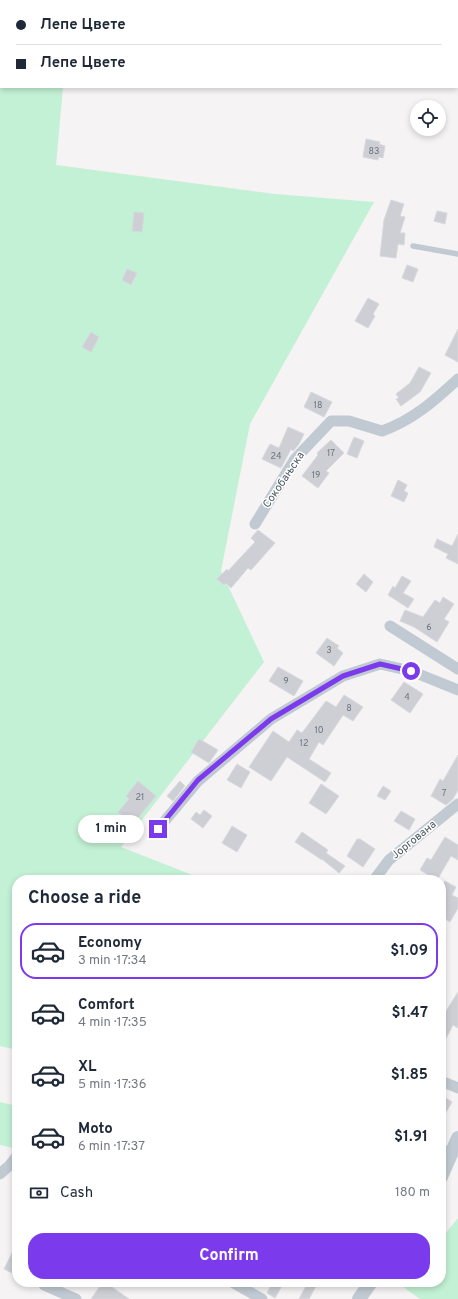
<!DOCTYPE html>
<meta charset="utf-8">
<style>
:root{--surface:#fff;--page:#f6f6f7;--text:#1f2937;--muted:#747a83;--line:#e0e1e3;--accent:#7c3aed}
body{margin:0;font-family:Overpass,sans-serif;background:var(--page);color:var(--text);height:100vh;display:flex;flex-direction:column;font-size:15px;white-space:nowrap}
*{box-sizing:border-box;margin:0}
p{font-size:13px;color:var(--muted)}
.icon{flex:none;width:22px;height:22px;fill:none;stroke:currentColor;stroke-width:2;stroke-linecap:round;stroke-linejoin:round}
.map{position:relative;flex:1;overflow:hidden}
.panel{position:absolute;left:12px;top:875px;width:434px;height:412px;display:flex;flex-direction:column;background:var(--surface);border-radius:16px;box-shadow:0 2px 6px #0003}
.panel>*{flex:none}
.guide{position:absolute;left:0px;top:0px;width:458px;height:88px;box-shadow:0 2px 6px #0003;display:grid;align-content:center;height:88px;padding:0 16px;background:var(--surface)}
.tools{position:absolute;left:410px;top:100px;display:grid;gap:8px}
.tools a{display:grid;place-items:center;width:36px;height:36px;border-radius:50%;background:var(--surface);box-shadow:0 2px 6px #0003;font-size:20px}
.end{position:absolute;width:18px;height:18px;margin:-9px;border:5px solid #7c3aed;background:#fff;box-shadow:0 0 0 2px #fff}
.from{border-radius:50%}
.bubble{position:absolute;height:28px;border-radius:14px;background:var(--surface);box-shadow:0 2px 6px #0003;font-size:13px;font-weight:700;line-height:28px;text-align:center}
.guide b{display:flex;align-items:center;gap:14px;height:38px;font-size:15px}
.guide b+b{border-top:1px solid var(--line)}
.guide i{width:10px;height:10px;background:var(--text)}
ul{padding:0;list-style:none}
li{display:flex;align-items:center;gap:12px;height:56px;margin:0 8px 6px;padding:0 8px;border:2px solid transparent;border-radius:16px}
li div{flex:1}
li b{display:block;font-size:15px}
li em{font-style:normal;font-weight:700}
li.active{border-color:var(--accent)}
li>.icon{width:36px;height:36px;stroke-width:1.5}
h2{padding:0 16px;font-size:18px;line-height:48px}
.pay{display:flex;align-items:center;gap:10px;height:44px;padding:0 16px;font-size:15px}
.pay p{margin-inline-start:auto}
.cta{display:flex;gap:8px;margin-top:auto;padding:8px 16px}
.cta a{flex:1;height:46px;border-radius:16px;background:var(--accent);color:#fff;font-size:16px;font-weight:700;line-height:46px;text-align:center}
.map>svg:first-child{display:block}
.green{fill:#c3f1d5}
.building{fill:#cdcfd5;stroke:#d7d9de}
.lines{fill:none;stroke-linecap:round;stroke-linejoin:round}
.service{stroke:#c1cad2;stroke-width:5.5}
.minor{stroke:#c1cad2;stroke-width:11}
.tertiary{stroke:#c1cad2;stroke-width:14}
.route{stroke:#7c3aed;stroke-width:5}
.labels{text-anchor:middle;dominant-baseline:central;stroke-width:3;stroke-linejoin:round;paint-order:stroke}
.number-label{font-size:9px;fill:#6b747e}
.street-label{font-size:11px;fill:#4a5661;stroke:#fff}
</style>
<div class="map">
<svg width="458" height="1299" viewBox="0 0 458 1299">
<rect width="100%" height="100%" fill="#f5f3f3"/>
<g class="green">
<path d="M 0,0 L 71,0 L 1,1 L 1,87 L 63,87 L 56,165 L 275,194 L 374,202 L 250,424 L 221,571 L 264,662 L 121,847 L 205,880 L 17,880 L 17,1050 L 0,1046 Z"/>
<path d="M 0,1102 L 17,1106 L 17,1149 L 0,1145 Z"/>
<path d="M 458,1218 L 458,1299 L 420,1299 L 402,1286 L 405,1282 L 441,1282 L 441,1239 Z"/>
</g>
<g class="building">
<path d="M 366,139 L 380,142 L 379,144 L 385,146 L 383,158 L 378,157 L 378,160 L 363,157 Z"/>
<path d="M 391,200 L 404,204 L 400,216 L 405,217 L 400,233 L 405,233 L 404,245 L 398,244 L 396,258 L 380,256 L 384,220 Z"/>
<path d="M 437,211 L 447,213 L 445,224 L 434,221 Z"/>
<path d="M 134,212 L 144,213 L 142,232 L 132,231 Z"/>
<path d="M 407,265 L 418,269 L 413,282 L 402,278 Z"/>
<path d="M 127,269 L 137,273 L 131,285 L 122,280 Z"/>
<path d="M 368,298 L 379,304 L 373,314 L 375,316 L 368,328 L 355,321 Z"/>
<path d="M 458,329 L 458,362 L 445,355 Z"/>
<path d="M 91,332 L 99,337 L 91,352 L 82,347 Z"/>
<path d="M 419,367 L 431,373 L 420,392 L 401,406 L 396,399 L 399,398 L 396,394 L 410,383 Z"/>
<path d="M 311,392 L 332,402 L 324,417 L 304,407 Z"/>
<path d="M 288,427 L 304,434 L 299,444 L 293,451 L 291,449 L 281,468 L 262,459 L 270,444 L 279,448 Z"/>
<path d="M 354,437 L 364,441 L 357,458 L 347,454 Z"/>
<path d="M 331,440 L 344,453 L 326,471 L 329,473 L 318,488 L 302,476 L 318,455 L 317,453 Z"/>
<path d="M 398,480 L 407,485 L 404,491 L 408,493 L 404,502 L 391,496 Z"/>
<path d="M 258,530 L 275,543 L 251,570 L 248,568 L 231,588 L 226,583 L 224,585 L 217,579 L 227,569 L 228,571 L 255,542 L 251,538 Z"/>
<path d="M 458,534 L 458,564 L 446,558 L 448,554 L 434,547 L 437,539 L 452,546 Z"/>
<path d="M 364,574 L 373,582 L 366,592 L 356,584 Z"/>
<path d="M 402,576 L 411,581 L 403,593 L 414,599 L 408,608 L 388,595 L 393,586 L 395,588 Z"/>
<path d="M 443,597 L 454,604 L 444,619 L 449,622 L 437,642 L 414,627 L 400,621 L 405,610 L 423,617 L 435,600 L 440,603 Z"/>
<path d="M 327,638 L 339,646 L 337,648 L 343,653 L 334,666 L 316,653 Z"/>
<path d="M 278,667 L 303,681 L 294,696 L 269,681 Z"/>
<path d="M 404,682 L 423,694 L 410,713 L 391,700 Z"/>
<path d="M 344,695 L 363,707 L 353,721 L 343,715 L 323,745 L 319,742 L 309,759 L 331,773 L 325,782 L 287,757 L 271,781 L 249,767 L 273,731 L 289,742 L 297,730 L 302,733 L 326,701 L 336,707 Z"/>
<path d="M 199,739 L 218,750 L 209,763 L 191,752 Z"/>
<path d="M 458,755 L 458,790 L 453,799 L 446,805 L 431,796 L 440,779 L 443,781 Z"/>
<path d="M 237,764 L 250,772 L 241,788 L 227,780 Z"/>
<path d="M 138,781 L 156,796 L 133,824 L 118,812 L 129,799 L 126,796 Z"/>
<path d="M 180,781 L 185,786 L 173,801 L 167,796 Z"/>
<path d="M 321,784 L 339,796 L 326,814 L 309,803 Z"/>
<path d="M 383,786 L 391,791 L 385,800 L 377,796 Z"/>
<path d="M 204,810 L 212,816 L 203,828 L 191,819 L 196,812 L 200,815 Z"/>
<path d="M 401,811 L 415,819 L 409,830 L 394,821 Z"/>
<path d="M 232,826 L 247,835 L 237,852 L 222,843 Z"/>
<path d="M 302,832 L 328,850 L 326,853 L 345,866 L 339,873 L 322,859 L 322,860 L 295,842 Z"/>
<path d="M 445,837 L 458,845 L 458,860 L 451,856 L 437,880 L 420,870 L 427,858 L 431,860 Z"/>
<path d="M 357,839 L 360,839 L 375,849 L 363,867 L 347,856 Z"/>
<path d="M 445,881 L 456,887 L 452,895 L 458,898 L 458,908 L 450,922 L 441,916 L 441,887 Z"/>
<path d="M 458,992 L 458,1028 L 453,1025 L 441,1048 L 441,1019 Z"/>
<path d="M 441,1095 L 452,1102 L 441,1121 Z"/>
<path d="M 17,1243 L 17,1263 L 12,1273 L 4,1269 Z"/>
<path d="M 103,1282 L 105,1282 L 129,1299 L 91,1299 Z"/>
<path d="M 273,1282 L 284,1282 L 275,1298 L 267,1293 Z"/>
<path d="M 308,1282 L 318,1282 L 309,1299 L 299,1299 Z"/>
</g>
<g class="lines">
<path class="service" d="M 413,246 L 458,254"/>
<g class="minor">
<path d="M 255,524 L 295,459 L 331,421 L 349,421 L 382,431 C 413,420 434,401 458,379"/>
<path d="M 390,626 L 458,669"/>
<path d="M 158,829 L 198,781 L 271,719 L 343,676 L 380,664 L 411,671 L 458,690"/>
<path d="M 374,880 L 389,860 L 458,804"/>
<path d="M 441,1081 L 458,1088"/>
<path d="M 441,1149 L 451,1155"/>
<path d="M 0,1174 L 10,1165 L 17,1156"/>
<path d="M 232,1282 L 262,1299"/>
<path d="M 44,1285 L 76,1299"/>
</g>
<g class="tertiary">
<path d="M 441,1177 L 458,1138"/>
<path d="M 359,1299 L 371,1282"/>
</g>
</g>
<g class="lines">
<path class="route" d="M 158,829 L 198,780 L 271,719 L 343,676 L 380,664 L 411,671"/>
</g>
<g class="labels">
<g class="number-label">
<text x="374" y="151">83</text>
<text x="318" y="405">18</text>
<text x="331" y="453">17</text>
<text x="276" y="456">24</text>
<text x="316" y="475">19</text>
<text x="429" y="627">6</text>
<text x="329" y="650">3</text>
<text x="286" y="681">9</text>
<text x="407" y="697">4</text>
<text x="349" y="708">8</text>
<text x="319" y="730">10</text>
<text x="304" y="743">12</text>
<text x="444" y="793">7</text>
<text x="140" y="797">21</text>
</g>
<g class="street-label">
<text transform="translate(284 480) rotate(-56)">Сокобањска</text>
<text transform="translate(414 840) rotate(-39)">Јоргована</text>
</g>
</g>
</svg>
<div class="tools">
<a><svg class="icon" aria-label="locate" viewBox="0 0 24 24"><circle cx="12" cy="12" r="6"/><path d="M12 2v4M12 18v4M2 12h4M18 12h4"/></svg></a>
</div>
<i class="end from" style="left:411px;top:671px"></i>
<i class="end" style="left:158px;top:829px"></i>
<div class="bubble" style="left:78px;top:815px;width:66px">1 min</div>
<div class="guide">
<b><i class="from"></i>Лепе Цвете</b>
<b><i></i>Лепе Цвете</b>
</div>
<section class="panel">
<h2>Choose a ride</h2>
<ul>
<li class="active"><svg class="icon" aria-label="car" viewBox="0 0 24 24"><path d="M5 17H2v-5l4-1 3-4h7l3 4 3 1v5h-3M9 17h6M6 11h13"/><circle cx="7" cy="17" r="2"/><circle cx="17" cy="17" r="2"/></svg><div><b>Economy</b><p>3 min · 17:34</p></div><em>$1.09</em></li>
<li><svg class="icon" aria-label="car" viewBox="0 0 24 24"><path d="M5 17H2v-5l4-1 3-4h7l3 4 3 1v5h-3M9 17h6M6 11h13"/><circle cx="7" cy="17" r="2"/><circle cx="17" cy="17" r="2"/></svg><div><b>Comfort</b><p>4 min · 17:35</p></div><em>$1.47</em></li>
<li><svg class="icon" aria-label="car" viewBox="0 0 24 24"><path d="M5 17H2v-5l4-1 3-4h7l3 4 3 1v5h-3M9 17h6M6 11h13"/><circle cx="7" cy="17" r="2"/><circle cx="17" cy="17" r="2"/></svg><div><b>XL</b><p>5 min · 17:36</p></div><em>$1.85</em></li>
<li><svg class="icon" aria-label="car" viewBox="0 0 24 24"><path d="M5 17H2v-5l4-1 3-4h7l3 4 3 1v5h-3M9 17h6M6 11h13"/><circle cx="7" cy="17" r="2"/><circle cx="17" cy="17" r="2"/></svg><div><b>Moto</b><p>6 min · 17:37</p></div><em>$1.91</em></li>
</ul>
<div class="pay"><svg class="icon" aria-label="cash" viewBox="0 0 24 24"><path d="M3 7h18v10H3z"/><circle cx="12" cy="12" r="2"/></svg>Cash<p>180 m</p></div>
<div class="cta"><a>Confirm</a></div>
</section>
</div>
